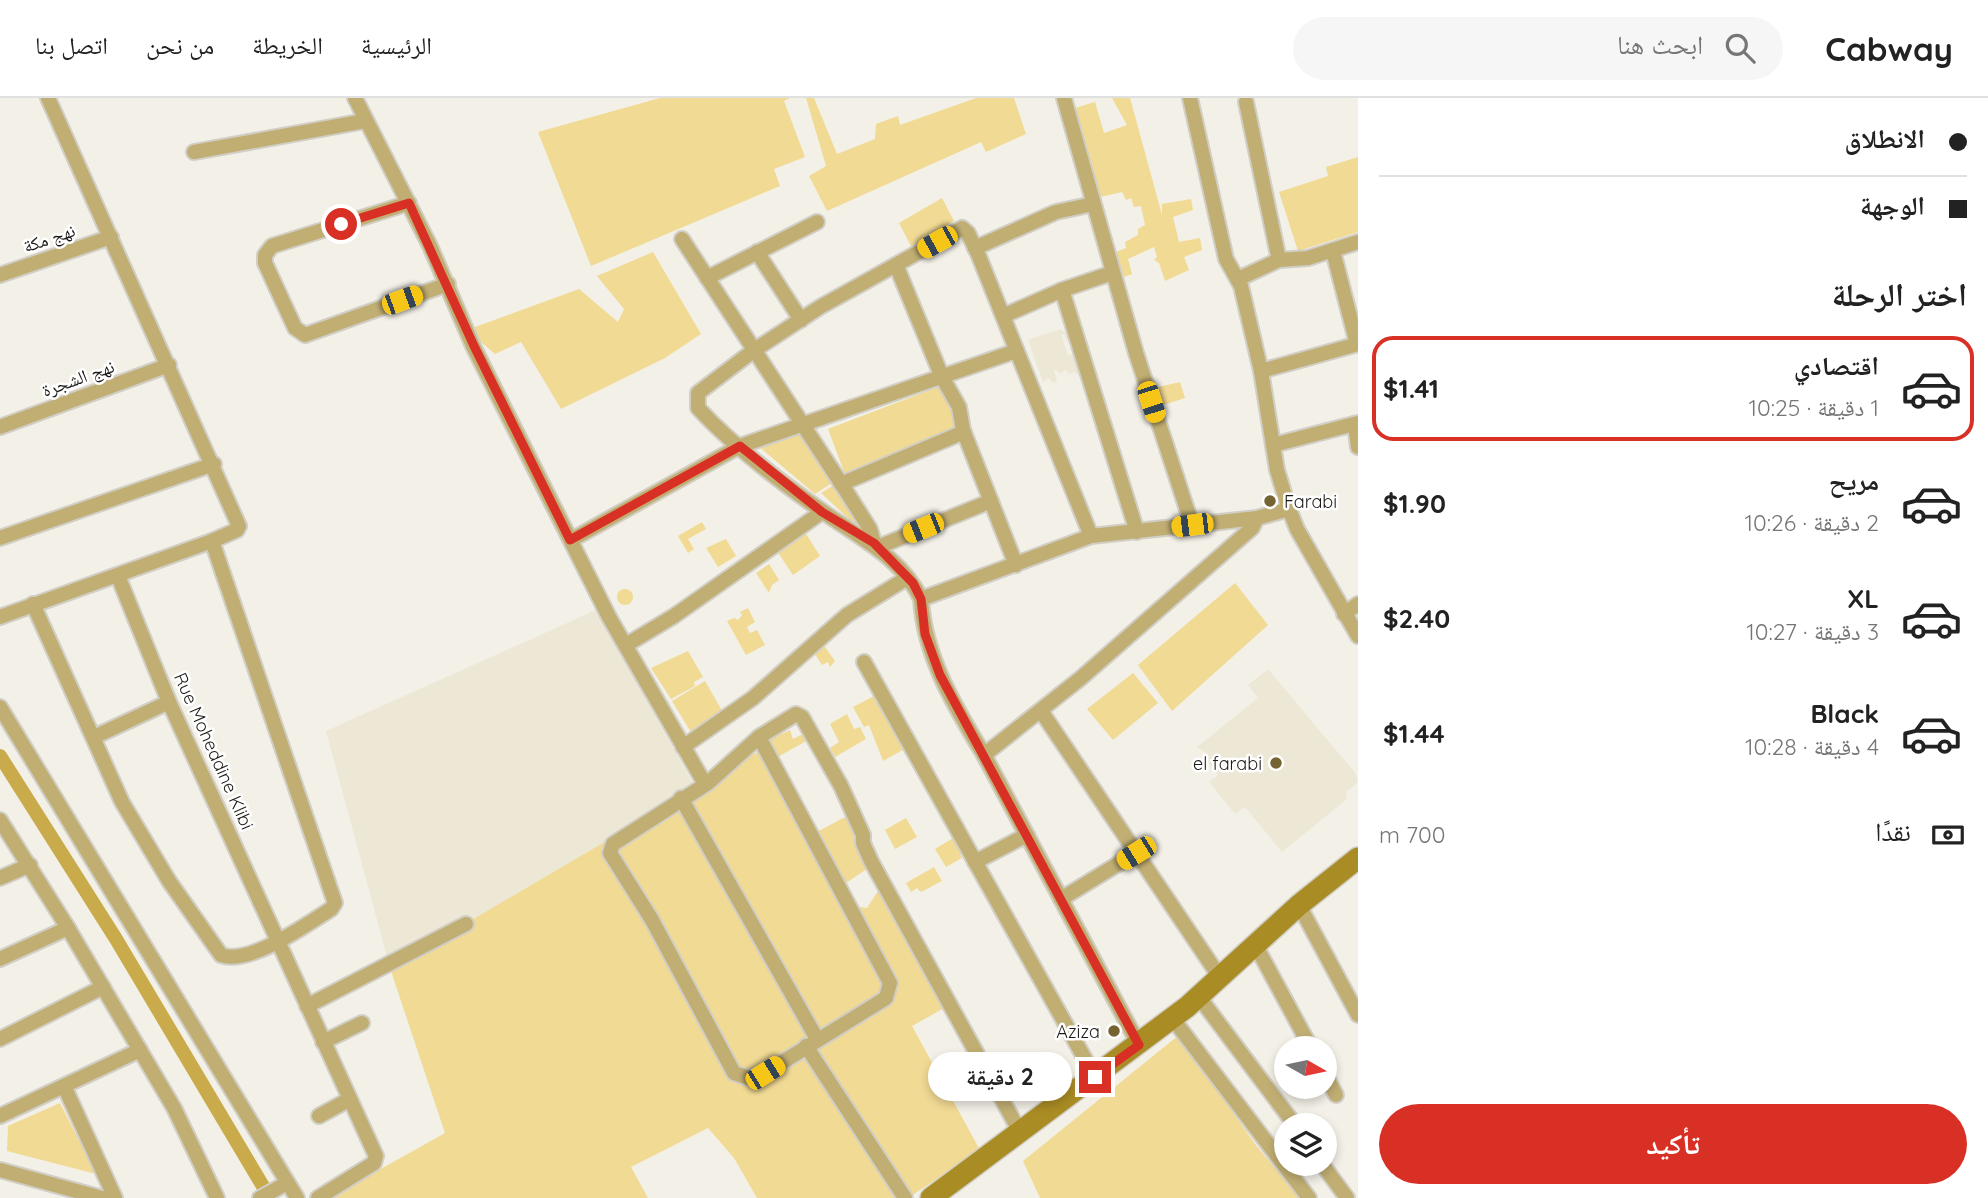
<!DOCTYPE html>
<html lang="ar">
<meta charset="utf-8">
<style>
:root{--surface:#fff;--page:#f6f6f6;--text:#222;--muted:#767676;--line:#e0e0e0;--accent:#d93025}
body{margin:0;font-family:Quicksand,"Noto Naskh Arabic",sans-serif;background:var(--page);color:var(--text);direction:rtl;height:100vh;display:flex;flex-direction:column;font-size:26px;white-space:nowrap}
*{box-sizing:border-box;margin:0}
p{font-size:23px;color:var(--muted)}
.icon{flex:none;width:38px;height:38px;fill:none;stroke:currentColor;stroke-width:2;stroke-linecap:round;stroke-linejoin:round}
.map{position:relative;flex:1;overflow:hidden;direction:ltr}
.drawer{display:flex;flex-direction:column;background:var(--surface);width:630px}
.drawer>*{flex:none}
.top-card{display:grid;align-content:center;height:154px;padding:0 21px;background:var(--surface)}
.needle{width:46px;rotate:99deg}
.buttons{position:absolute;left:1274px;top:938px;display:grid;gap:14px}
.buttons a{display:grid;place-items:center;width:63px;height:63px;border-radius:50%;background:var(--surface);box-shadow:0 4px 10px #0003;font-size:35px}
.end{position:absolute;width:32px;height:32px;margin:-16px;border:9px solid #d93025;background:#fff;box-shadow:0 0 0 4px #fff}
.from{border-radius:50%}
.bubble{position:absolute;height:49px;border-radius:24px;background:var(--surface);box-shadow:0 4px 10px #0003;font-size:23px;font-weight:800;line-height:49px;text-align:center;direction:rtl}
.car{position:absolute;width:21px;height:42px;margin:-21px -10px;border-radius:9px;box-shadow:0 0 5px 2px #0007;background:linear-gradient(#f5c518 24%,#345 0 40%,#f5c518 0 76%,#345 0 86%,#f5c518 0)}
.top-card b{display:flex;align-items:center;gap:24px;height:66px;font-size:26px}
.top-card b+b{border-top:2px solid var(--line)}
.top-card i{width:18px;height:18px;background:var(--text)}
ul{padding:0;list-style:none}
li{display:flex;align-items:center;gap:21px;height:105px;margin:0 14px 10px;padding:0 7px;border:4px solid transparent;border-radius:21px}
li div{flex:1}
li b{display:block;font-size:26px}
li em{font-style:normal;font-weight:800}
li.on{border-color:var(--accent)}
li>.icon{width:63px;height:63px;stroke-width:1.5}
h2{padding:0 21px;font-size:32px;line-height:84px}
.pay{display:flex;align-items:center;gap:18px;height:77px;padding:0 21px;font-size:26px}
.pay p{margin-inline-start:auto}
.cta{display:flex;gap:14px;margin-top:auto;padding:14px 21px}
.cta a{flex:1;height:80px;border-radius:42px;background:var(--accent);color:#fff;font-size:28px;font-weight:800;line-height:80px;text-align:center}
header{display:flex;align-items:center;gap:42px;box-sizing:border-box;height:98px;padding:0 35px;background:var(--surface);border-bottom:2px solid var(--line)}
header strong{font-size:33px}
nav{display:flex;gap:38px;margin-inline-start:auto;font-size:24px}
.search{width:490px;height:63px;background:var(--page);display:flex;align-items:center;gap:18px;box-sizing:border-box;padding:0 24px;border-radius:38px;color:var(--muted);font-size:26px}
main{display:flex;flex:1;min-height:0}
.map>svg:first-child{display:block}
.built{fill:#ede7d6}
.green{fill:#f1da94}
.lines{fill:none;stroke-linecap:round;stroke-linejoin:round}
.canal{stroke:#c9ab4c;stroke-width:14}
.street-casing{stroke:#d1cec6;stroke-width:18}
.secondary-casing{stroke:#d1cec6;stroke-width:24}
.street{stroke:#c1ae73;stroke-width:14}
.secondary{stroke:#aa8c24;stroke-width:21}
.route{stroke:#d93025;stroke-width:9}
.poi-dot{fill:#756432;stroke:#fff;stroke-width:2.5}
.labels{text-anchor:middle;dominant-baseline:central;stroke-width:5;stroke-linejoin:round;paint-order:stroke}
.street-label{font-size:18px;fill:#1c1b18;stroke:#fff}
.poi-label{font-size:18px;fill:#1c1b18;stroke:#fff;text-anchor:end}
</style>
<header>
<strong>Cabway</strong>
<div class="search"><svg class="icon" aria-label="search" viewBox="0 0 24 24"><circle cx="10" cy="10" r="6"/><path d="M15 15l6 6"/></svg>ابحث هنا</div>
<nav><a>الرئيسية</a><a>الخريطة</a><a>من نحن</a><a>اتصل بنا</a></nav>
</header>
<main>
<section class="drawer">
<div class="top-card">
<b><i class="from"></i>الانطلاق</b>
<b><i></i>الوجهة</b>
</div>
<h2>اختر الرحلة</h2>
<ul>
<li class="on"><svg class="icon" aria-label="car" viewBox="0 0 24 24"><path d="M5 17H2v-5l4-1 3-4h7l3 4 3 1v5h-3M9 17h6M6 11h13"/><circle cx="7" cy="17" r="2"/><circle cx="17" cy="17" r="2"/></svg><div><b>اقتصادي</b><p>1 دقيقة · 10:25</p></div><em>$1.41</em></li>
<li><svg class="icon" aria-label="car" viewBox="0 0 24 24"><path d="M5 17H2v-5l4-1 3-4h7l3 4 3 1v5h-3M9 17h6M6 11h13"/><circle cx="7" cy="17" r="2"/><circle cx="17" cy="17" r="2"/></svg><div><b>مريح</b><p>2 دقيقة · 10:26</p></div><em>$1.90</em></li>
<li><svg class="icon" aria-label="car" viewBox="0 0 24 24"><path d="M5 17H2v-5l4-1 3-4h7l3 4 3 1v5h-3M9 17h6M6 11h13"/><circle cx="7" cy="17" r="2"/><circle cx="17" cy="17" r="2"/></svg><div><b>XL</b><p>3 دقيقة · 10:27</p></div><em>$2.40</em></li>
<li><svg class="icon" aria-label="car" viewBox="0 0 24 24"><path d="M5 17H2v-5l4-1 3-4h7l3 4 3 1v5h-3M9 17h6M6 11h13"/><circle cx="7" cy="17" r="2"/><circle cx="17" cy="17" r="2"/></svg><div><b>Black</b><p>4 دقيقة · 10:28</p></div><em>$1.44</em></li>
</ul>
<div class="pay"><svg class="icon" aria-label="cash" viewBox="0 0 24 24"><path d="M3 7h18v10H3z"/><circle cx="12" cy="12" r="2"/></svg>نقدًا<p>700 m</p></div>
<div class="cta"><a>تأكيد</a></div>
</section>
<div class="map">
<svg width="1358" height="1100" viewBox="0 0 1358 1100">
<rect width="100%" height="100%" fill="#f3f0e7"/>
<g class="built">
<path d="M 1060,231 L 1066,235 L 1068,247 L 1064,236 L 1061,237 L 1068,257 L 1073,256 L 1074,251 L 1086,274 L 1077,277 L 1075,274 L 1069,276 L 1065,271 L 1061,276 L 1053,270 L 1057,283 L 1053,285 L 1049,280 L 1043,284 L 1028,242 Z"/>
<path d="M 596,512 L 696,691 L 390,870 L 326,633 Z"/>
<path d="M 1268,571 L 1356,676 L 1358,684 L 1346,694 L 1347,701 L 1282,754 L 1245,709 L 1235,716 L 1209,684 L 1218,677 L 1203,659 L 1206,655 L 1197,649 L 1258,600 L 1248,587 Z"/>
</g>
<g class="green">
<path d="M 660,0 L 790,0 L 784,3 L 805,59 L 774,71 L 780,88 L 591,168 L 538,34 Z"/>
<path d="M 806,0 L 814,0 L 837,56 L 875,41 L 876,26 L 898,18 L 900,27 L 976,0 L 1014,0 L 1026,36 L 986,54 L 981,44 L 827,113 L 809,78 L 826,68 Z"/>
<path d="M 1112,0 L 1130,0 L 1162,117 L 1162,106 L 1191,101 L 1193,112 L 1173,119 L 1179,144 L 1200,140 L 1202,152 L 1184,159 L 1189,172 L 1165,183 L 1159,165 L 1154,162 L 1157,159 L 1154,149 L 1128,161 L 1132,176 L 1124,179 L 1116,154 L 1126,150 L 1125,144 L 1138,137 L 1138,131 L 1145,127 L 1141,108 L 1134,109 L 1131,100 L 1126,102 L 1122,94 L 1100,99 L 1075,10 L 1095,4 L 1104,35 L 1127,27 Z"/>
<path d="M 1358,59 L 1358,134 L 1298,153 L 1279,94 L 1328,78 L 1326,69 Z"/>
<path d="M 942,100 L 954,123 L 912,150 L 899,125 Z"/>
<path d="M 653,154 L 701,236 L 665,260 L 561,311 L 521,244 L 495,256 L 467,232 L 579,191 L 618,224 L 624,211 L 597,178 Z"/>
<path d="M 1180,284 L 1185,300 L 1163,307 L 1158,289 Z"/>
<path d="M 943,287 L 964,334 L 846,379 L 828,331 Z"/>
<path d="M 801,334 L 835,383 L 815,396 L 758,348 Z"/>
<path d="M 837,385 L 866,432 L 862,433 L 821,395 Z"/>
<path d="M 702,424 L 706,431 L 688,441 L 694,451 L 688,455 L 678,438 Z"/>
<path d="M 803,431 L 820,458 L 793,477 L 775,450 Z"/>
<path d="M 726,441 L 736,458 L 718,469 L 706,450 Z"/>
<path d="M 769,466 L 779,482 L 772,487 L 769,495 L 756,475 Z"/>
<path d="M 1235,485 L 1268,527 L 1172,613 L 1138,567 Z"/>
<circle cx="625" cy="499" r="8"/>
<path d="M 748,510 L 755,524 L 747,529 L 750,535 L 757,532 L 765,547 L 746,557 L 727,523 L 734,520 L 738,522 L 742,517 L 740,514 Z"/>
<path d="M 820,542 L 835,563 L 830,569 L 828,564 L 822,567 L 811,550 Z"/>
<path d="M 688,553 L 703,579 L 694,584 L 695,588 L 671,601 L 651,570 Z"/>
<path d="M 1133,575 L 1158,605 L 1113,642 L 1087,611 Z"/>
<path d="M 705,583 L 725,618 L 692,636 L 672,603 Z"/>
<path d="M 880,595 L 908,649 L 883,663 L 869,627 L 864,629 L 853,609 Z"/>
<path d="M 847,616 L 854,631 L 860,629 L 866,641 L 835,659 L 830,650 L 839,644 L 830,626 Z"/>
<path d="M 778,630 L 782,636 L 790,632 L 793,641 L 805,635 L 808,642 L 774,661 L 762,639 Z"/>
<path d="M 761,652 L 844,807 L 867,810 L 880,790 L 946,909 L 912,928 L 980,1052 L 908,1100 L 757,1100 L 734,1060 L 708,1030 L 631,1069 L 648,1100 L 329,1100 L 445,1035 L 390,870 Z"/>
<path d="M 849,717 L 870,769 L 843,787 L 813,736 Z"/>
<path d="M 906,720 L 917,739 L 895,751 L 885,732 Z"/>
<path d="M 953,733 L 963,755 L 960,756 L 962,760 L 946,769 L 935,751 L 953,740 Z"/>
<path d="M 934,769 L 942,783 L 921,794 L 917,790 L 911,794 L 906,785 Z"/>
<path d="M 1179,937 L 1255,1046 L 1299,1100 L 1040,1100 L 1023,1063 Z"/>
<path d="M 60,1005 L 96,1076 L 7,1053 L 8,1028 Z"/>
</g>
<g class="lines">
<path class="canal" d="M 0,658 L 116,841 L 270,1100"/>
<g class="street-casing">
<g id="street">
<path d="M 355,0 L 430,148 L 473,248 L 609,519 L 705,686"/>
<path d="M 1064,0 L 1136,255 L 1192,427"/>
<path d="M 1190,0 L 1226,161 L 1241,188 L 1261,273 L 1277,372 L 1289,411 L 1297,431 L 1358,538"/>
<path d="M 1246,4 L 1279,162"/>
<path d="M 194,54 L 365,23"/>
<path d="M 409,105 L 272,148 L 265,157 L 265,165 L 295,230 L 305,237 L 448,186"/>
<path d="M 682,141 L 846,393 L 870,431 L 874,445"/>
<path d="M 975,150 L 1056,114 L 1093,106"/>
<path d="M 1333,153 L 1357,246"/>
<path d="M 757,154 L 801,222"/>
<path d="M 896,167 L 942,279 L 959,309 L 963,332 L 1016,467"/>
<path d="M 0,177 L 111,139"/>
<path d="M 707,180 L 817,124"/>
<path d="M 1238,181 L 1279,162 L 1308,160 L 1358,144"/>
<path d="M 1062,192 L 1137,434"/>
<path d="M 1003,218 L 1062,192 L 1112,175"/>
<path d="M 1261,273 L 1358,246"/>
<path d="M 1355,326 L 1358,349"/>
<path d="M 0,329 L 169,267"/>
<path d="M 1273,347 L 1358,325"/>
<path d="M 841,386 L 964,334"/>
<path d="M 1091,438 L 921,501 C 901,459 858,439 822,413 C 779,383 734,349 698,310 L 698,295 L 753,253 L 820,209 L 962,130 L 968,135 L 978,156 L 1091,438 L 1257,420"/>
<path d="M 0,440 L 214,366"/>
<path d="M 571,442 L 740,348 L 1016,253"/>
<path d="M 878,449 L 991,403"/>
<path d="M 118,478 L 169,604 L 376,1058 L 374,1065 L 318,1100"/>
<path d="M 921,501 C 924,558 955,609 984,657 L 1081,580 L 1252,430 L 1257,420 L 1289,411"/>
<path d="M 33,506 L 122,704 L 169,783 L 221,857 C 249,868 307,826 331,811 L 335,805 L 212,443"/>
<path d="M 1344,516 L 1358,506"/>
<path d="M 0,519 L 212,443 L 237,432 L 239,428 L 48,0"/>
<path d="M 626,547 L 674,518 L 822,414"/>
<path d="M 864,564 L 1095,979"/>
<path d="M 0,609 L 297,1100"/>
<path d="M 1041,613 L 1221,881"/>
<path d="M 94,639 L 169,604"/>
<path d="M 759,639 L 890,885 L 886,900 L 765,975 L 749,980 L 734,975 L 652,822 L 610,755 L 613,746 L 708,685 L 759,639 L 796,616 L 802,619 L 841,688 L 863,737 L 863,745 L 871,763 L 1021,1036"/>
<path d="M 683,649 L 753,600 L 847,517 L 907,480"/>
<path d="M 984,657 L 1139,947"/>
<path d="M 681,700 L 817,941"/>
<path d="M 0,722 L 68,830 L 174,1010 L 217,1100"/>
<path d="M 975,764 L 1027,737"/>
<path d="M 0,780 L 30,767"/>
<path d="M 1061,801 L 1136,755"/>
<path d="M 1299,807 L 1358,917"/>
<path d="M 1256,848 L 1311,950"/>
<path d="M 0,861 L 68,830"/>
<path d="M 1199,899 L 1295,1027"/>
<path d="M 307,908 L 466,826"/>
<path d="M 1173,921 L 1309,1100"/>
<path d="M 0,941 L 103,889"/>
<path d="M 323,944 L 362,925"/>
<path d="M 806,948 L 905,1100"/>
<path d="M 1325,976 L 1336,997"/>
<path d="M 65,990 L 115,1100"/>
<path d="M 0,1018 L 140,952"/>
<path d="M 319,1018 L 350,1001"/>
<path d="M 1322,1066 L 1347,1100"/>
<path d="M 0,1072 L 102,1100"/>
<path d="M 260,1100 L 287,1085"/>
</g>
</g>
<g class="secondary-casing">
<path id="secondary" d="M 931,1100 L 1187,909 L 1299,807 L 1358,760"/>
</g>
<use href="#street" class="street"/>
<use href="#secondary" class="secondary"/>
</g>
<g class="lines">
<path class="route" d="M 341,126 L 409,105 L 474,248 L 570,442 L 740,348 L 822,414 L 874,445 L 913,485 L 921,501 L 925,536 L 940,577 L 1139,947 L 1095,979"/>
</g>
<g class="poi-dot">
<circle cx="1270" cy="403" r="7"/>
<circle cx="1276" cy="665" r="7"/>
<circle cx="1114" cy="933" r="7"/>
</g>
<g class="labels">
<g class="street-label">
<text transform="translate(49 140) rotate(-19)">نهج مكة</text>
<text transform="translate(78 280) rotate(-20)">نهج الشجرة</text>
<text transform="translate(214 653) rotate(66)">Rue Moheddine Klibi</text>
</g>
<g class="poi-label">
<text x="1284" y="403" text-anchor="start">Farabi</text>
<text x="1262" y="665">el farabi</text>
<text x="1100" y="933">Aziza</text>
</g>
</g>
</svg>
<div class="buttons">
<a><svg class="needle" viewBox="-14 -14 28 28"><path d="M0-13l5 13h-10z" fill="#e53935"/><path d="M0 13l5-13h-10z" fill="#767676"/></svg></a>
<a><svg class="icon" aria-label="layers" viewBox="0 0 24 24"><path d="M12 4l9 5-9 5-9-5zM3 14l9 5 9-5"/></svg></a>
</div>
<i class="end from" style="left:341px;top:126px"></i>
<i class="end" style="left:1095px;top:979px"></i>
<div class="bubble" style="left:928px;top:954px;width:144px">2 دقيقة</div>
<i class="car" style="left:937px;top:144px;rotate:241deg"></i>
<i class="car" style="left:402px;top:202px;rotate:70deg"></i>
<i class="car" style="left:1151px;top:304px;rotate:162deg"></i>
<i class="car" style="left:1192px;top:427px;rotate:263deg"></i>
<i class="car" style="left:923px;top:430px;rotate:248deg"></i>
<i class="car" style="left:1136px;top:755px;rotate:238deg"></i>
<i class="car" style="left:765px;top:975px;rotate:58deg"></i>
</div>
</main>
